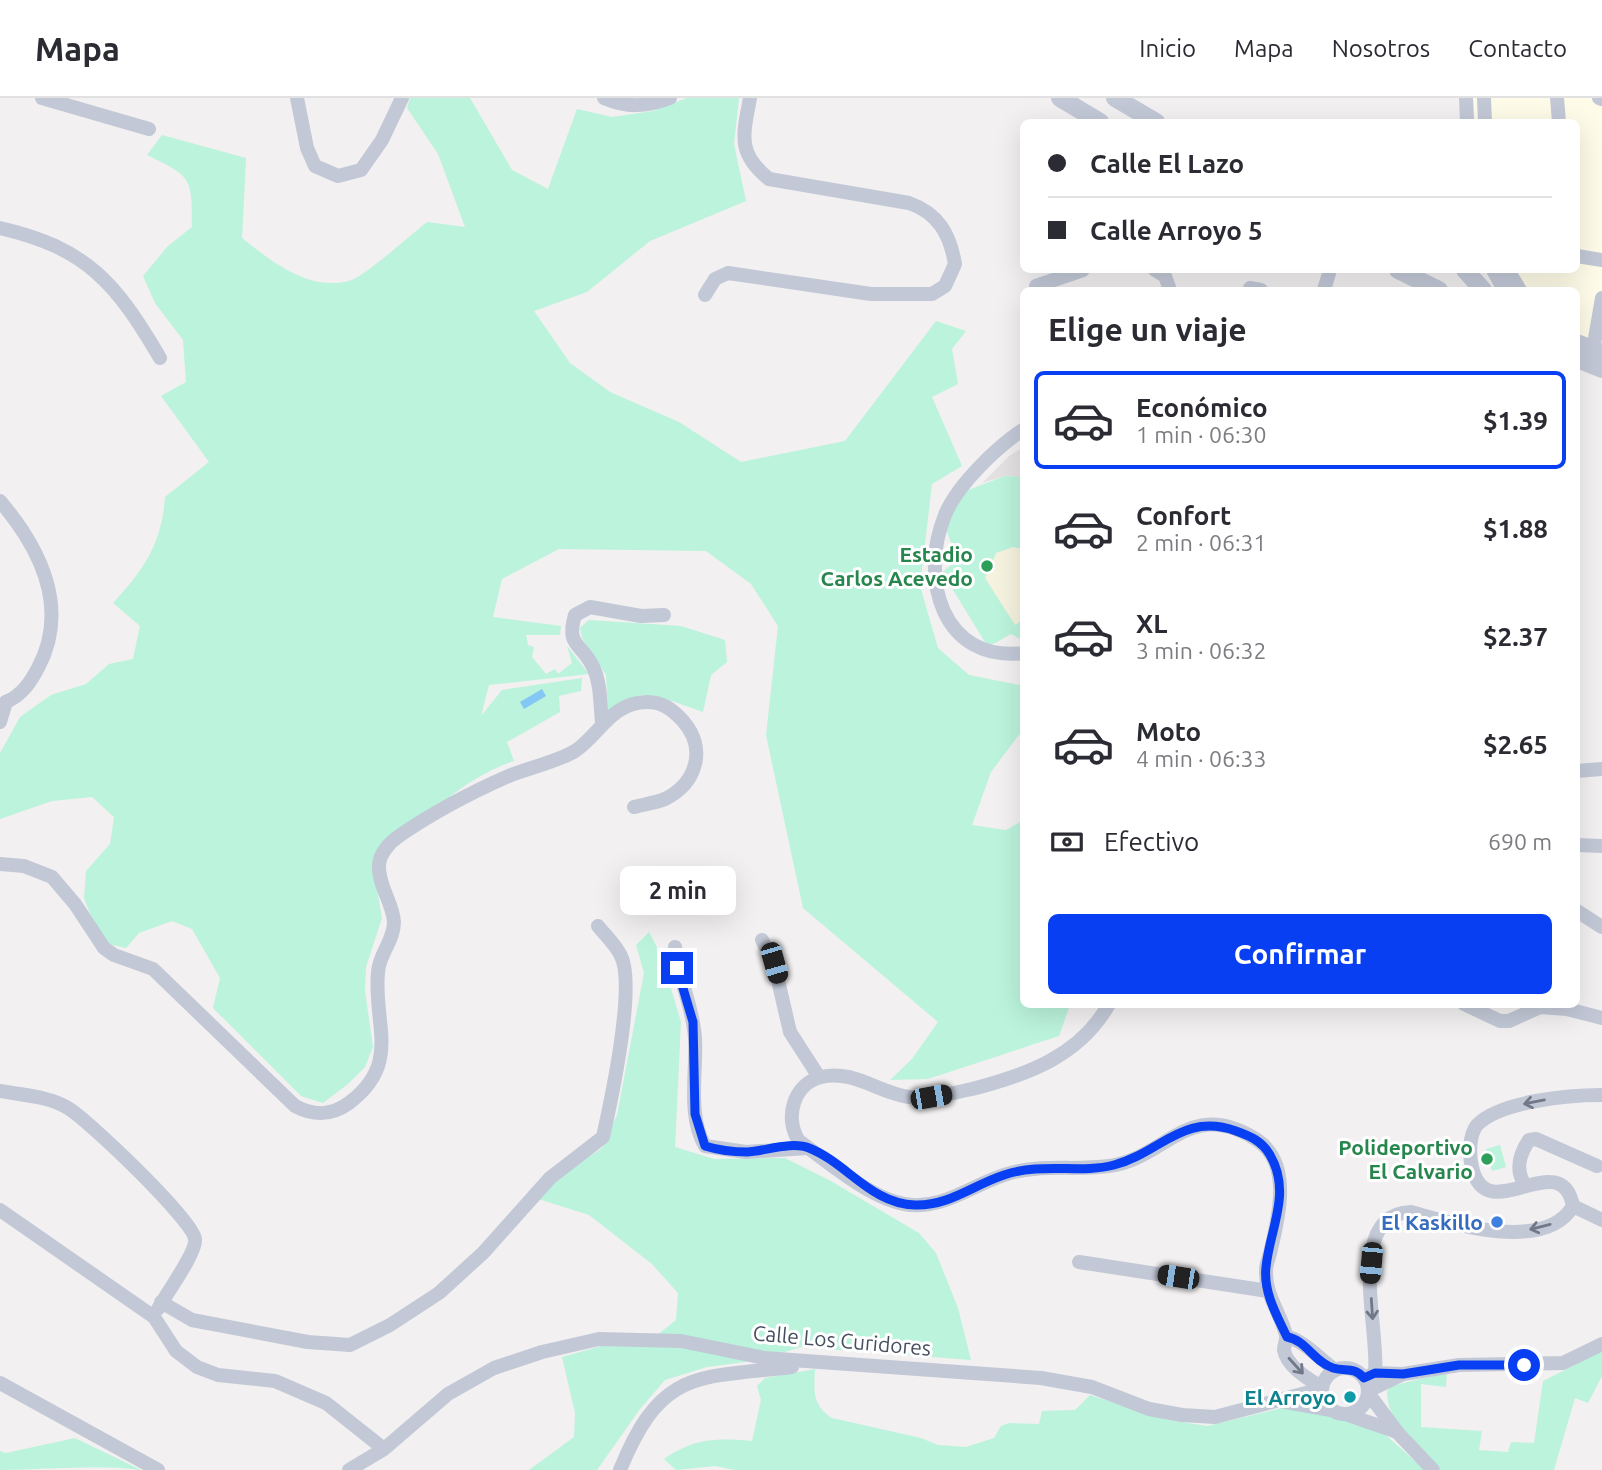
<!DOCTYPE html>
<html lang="es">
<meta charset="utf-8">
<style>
:root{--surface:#fff;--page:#f7f7f7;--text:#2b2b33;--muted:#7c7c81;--line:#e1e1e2;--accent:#093ff3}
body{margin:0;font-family:Ubuntu,sans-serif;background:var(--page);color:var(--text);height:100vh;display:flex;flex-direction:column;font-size:26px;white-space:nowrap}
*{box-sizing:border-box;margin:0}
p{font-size:23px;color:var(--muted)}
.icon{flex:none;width:38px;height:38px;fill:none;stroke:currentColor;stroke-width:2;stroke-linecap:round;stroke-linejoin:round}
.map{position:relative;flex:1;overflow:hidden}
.sheet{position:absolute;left:1020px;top:189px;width:560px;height:721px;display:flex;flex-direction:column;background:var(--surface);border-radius:10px;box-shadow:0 7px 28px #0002}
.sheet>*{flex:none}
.banner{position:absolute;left:1020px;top:21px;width:560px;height:154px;border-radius:10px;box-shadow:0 7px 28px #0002;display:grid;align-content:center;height:154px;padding:0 28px;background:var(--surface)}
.end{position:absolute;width:32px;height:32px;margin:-16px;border:9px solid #093ff3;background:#fff;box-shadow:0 0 0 4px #fff}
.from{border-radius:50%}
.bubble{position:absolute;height:49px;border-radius:10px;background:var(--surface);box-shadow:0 7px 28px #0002;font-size:23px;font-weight:600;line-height:49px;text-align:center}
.car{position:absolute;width:21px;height:42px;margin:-21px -10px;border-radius:9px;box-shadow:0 0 5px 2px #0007;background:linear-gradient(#222 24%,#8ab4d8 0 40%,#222 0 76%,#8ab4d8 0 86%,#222 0)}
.banner b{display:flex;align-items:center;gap:24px;height:66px;font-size:26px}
.banner b+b{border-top:2px solid var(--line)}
.banner i{width:18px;height:18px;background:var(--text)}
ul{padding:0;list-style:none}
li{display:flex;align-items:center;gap:21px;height:98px;margin:0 14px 10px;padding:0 14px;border:4px solid transparent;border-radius:10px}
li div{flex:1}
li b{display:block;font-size:26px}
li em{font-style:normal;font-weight:600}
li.selected{border-color:var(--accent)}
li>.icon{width:63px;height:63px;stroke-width:1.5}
h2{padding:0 28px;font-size:32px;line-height:84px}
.pay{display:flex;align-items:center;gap:18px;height:77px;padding:0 28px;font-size:26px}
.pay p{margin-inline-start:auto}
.primary-button{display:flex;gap:14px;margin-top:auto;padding:14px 28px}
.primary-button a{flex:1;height:80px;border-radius:10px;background:var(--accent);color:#fff;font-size:28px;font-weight:600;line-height:80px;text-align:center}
header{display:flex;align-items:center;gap:42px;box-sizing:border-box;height:98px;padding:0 35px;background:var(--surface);border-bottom:2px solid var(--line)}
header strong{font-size:33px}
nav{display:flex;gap:38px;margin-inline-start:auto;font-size:24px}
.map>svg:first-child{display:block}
.commercial{fill:#fefce8}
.education{fill:#e4e1e2}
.green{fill:#bbf3dc}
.sand{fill:#f5f2df}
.water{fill:#84c6f4}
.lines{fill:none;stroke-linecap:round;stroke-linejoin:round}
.minor{stroke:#c2c8d6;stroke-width:14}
.tertiary{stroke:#c2c8d6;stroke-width:18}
.oneway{stroke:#717989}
.route{stroke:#093ff3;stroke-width:9}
.leisure-dot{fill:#2e9e5b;stroke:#fff;stroke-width:2.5}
.shop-dot{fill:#3f7fe0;stroke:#fff;stroke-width:2.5}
.culture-dot{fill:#0f9aa8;stroke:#fff;stroke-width:2.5}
.labels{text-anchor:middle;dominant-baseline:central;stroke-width:6;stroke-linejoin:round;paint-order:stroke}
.leisure-label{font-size:21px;font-weight:bold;fill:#27864d;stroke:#fff;text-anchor:end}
.shop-label{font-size:21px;font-weight:bold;fill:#366cbe;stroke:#fff;text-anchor:end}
.street-label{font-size:21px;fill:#464e5f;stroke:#fff}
.culture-label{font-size:21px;font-weight:bold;fill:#0d838f;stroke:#fff;text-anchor:end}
</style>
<header>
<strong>Mapa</strong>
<nav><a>Inicio</a><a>Mapa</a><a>Nosotros</a><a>Contacto</a></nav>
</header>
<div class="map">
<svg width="1602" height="1372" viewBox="0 0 1602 1372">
<rect width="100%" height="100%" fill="#f2f0f0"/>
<path class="commercial" d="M 1473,0 L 1602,0 L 1602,252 L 1577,243 L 1577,192 L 1509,192 L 1497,172 L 1577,172 L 1577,24 L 1475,24 Z"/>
<path class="education" d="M 1024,349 L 1024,379 L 1005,378 L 982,385 L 1009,358 Z"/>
<g class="green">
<path d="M 410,0 L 470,0 L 512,72 L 548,91 L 577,11 L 612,19 L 653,13 L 687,0 L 739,0 L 734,46 L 746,103 L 650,143 L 587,194 L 534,213 L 570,265 L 610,294 L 679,324 L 741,364 L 845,343 L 936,223 L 966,233 L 952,251 L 958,286 L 932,299 L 962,368 L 932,386 L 920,488 L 938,550 L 969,577 L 1024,588 L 1024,630 L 991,674 L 972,727 L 1006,732 L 1024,722 L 1024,906 L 1070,907 L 1059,938 L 928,981 L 890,982 L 912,961 L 938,924 L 803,810 L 766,637 L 778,528 L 751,486 L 706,453 L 559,451 L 502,481 L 493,519 L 561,528 L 560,537 L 526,537 L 528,547 L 534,549 L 532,559 L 546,576 L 555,571 L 558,576 L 572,565 L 567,548 L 589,576 L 489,587 L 481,618 L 502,592 L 582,580 L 581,593 L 559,598 L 560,614 L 507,644 L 514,663 C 459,681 414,730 373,769 L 382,820 L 366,869 L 365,893 L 373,949 L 365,969 L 348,986 L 323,1005 L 301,998 L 213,910 L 220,880 L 192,831 L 172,823 L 139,835 L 126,850 L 109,846 L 96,832 L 84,800 L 86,773 L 110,746 L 114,719 L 92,699 L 52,703 L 0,721 L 0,655 L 20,619 L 51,597 L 86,586 L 109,566 L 133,561 L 140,528 L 113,505 C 144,472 162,445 165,399 L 209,364 L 161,298 L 186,284 L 183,242 L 155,205 L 143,178 L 168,148 L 192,129 C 192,79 192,79 147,57 L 162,37 L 246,60 L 242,140 C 272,164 308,193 349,183 C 363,180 413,135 427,124 L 465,129 L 438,56 L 407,10 Z"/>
<path d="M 1005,378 L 1024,379 L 1024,543 L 1011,536 L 988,549 L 942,474 L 958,462 L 945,429 L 963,394 Z"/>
<path d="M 589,522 L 681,528 L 725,542 L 727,564 L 711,577 L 703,614 L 672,603 L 640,597 L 608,614 L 606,577 L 582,540 L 580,530 Z"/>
<path d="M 649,834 L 661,857 L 681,924 L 675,1049 L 714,1061 L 785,1060 L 829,1082 L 919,1135 L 936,1155 L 958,1210 L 971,1262 L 800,1249 L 761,1262 L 707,1269 L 665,1282 L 640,1311 L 597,1372 L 529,1372 L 574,1339 L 575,1315 L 562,1259 L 616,1244 L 650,1243 L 676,1222 L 678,1195 L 652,1166 L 589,1117 L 529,1098 L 602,1050 L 617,1017 L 644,875 L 636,847 Z"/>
<path d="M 1500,1047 L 1506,1069 L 1492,1073 L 1486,1051 Z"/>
<path d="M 1602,1249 L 1602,1278 L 1588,1305 L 1575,1300 L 1554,1372 L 1441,1372 C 1420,1353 1386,1324 1387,1293 L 1392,1288 L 1447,1274 L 1446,1289 L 1421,1286 L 1421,1329 L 1482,1333 L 1479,1352 L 1508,1354 L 1511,1344 L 1534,1345 L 1543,1283 L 1577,1266 Z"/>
<path d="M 815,1271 C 814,1293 812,1307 832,1320 L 921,1340 L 938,1347 L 966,1349 L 994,1340 L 1001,1328 L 1009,1325 L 1039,1326 L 1042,1313 L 1075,1312 L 1090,1297 L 1169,1322 L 1207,1328 L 1282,1310 L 1317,1312 L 1381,1333 L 1425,1372 L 735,1372 L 715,1368 L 676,1372 L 664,1361 C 695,1340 715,1340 752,1343 L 761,1302 L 757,1288 L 765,1280 Z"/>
<path d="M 75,1340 L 141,1372 C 95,1366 47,1372 0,1372 L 0,1353 L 6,1355 Z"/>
</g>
<path class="sand" d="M 1013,449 L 1024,451 L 1024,521 L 1015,527 L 985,480 L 996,455 Z"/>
<path class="water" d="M 542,591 L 546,598 L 524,611 L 520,604 Z"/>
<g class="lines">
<g class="minor">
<path d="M 42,0 L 149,31"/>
<path d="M 297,0 L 307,50 L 315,68 L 338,78 L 361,72 L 382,42 L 402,0"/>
<path d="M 604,0 C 627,10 646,9 670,0"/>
<path d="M 1466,0 L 1467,24"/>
<path d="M 1484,0 L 1485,24"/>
<path d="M 1557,0 L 1559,24"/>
<path d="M 1599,0 L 1602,1"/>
<path d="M 0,130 C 87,150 116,185 160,260"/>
<path d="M 1577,158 L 1602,162"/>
<path d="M 1155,172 L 1165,178 L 1170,192"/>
<path d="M 1493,172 L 1504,192"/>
<path d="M 1508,172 L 1520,192"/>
<path d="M 1036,188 L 1083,172"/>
<path d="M 1250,190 L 1261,192"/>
<path d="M 1324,192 L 1330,172"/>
<path d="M 705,197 L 715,181 L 728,175 L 871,196 L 932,196 L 945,188 L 955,166 C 950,136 938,115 909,105 L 769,81 C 737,55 743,38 750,0"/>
<path d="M 1593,252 L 1602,200"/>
<path d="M 1024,331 C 997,349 957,387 945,417 C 919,480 942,565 1024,555"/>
<path d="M 0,403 C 40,450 70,510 38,570 C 30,585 22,597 6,604"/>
<path d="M 0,624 L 6,604"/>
<path d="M 602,624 C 600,606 601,583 592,567 C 580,544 566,548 575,517 L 590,509 L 641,518 L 664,517"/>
<path d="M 1577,673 L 1602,671"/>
<path d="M 1577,747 L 1602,748"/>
<path d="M 0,766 L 24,768 L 52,779 L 75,806 L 104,850 L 114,857 L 153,871 L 295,1008 C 314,1018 331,1018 349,1005 C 402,965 373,927 378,874 C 379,856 394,843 394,824 C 393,805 378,787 379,768 C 379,756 390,744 399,738 C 434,714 472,694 511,677 C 529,670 559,663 575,653 C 599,637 612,604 647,604 C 663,604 673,612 683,623 C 707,650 697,685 665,701 C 656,705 644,706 634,709"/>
<path d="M 1577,813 L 1602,829"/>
<path d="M 762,842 L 774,865 L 790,934 L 819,979"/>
<path d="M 675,849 C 678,880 693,908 695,940 C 697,974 687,1017 705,1048 L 746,1054 L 808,1050"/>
<path d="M 1109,906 C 1080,958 1027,977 972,991 C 952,995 930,1002 909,999 C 879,995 853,971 821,979 C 793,986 784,1021 799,1043 C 828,1064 870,1100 904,1106 C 941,1113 970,1088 1004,1077 C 1039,1065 1074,1073 1109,1068 C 1166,1061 1189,998 1257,1042 C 1292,1065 1279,1118 1271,1151 C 1270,1158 1266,1165 1266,1172 C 1265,1197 1280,1214 1286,1237 C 1287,1242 1284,1247 1284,1252 C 1287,1269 1309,1281 1321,1289"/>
<path d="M 1464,906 L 1500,923 L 1509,923 L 1540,909 L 1567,911 L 1602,920"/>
<path d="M 0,993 C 22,997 48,998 68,1010 C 88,1022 193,1122 195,1141 C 197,1154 166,1196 158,1211"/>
<path d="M 1525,1087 C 1515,1072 1519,1057 1529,1042 L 1536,1041 L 1597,1068"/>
<path d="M 1573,1108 L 1602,1122"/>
<path d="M 0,1112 L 154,1219 L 176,1253 L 197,1269 L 218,1277 L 275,1283 L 326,1305 L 384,1351"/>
<path d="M 1079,1164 L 1268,1193"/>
<path d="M 161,1204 L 192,1222 L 308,1244 L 350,1247 L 390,1227 L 439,1195 L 483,1155 L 550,1080 L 603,1039 C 611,1003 636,888 621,858 C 616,847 605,837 598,828"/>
<path d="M 1287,1239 C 1302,1241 1321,1262 1335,1272"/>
<circle cx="1345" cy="1293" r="23"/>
<path d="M 1375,1275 C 1380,1233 1344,1116 1411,1114 C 1451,1126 1546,1155 1573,1108 C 1561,1045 1486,1133 1472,1069 C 1469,1057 1469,1037 1477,1027 C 1500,1003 1570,997 1602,997"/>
<path d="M 1364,1280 L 1375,1275 L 1403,1276 L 1459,1267 L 1563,1265 L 1602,1246"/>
<path d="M 0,1285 L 158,1372"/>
<path d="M 1368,1293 L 1401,1277"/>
<path d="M 1368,1295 L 1398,1335 L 1433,1372"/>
<path d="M 1280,1303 L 1331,1312"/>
<path d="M 1345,1316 L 1397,1334"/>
<path d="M 349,1372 L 384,1351 L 448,1296 L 494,1270 L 542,1254 L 599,1241 L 681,1243 L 764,1260 L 1041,1280 L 1092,1289 L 1149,1311 L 1182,1317 L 1215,1319 L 1321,1291"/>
<path d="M 620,1372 C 661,1271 696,1280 792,1269"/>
</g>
<g class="tertiary">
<path d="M 1060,0 L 1100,24"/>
<path d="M 1115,0 L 1156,24"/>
<path d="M 1398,172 L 1439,192"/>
<path d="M 1465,172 L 1483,192"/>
<path d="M 1577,245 L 1602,255"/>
<path d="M 1577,261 L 1602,271"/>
</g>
</g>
<defs><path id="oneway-shaft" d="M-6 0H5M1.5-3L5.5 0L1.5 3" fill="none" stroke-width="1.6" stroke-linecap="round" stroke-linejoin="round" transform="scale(1.75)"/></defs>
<g class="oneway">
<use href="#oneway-shaft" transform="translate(1534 1004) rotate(169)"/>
<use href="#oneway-shaft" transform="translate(1540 1129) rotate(166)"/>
<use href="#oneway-shaft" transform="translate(1372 1211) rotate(86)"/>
<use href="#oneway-shaft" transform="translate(1296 1268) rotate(48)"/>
</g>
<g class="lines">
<path class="route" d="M 677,870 L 693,924 L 695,1016 L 705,1048 C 718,1052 733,1054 747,1054 C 765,1053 792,1043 809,1050 C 847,1065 871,1106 915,1107 C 949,1108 973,1087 1004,1077 C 1042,1064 1080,1076 1114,1067 C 1160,1055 1183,1014 1236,1033 C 1250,1038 1262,1043 1270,1057 C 1292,1095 1270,1130 1266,1169 C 1263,1194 1277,1218 1287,1239 C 1306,1242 1314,1264 1333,1270 C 1346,1274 1353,1268 1364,1280 L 1375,1275 L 1403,1276 L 1459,1267 L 1524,1267"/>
</g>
<g class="leisure-dot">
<circle cx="987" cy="468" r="7"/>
<circle cx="1487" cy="1061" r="7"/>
</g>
<circle class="shop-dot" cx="1497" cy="1124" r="7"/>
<circle class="culture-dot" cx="1350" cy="1299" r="7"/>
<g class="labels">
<g class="leisure-label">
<text x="973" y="456">Estadio<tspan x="973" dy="24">Carlos Acevedo</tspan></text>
<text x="1473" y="1049">Polideportivo<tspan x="1473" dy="24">El Calvario</tspan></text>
</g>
<g class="shop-label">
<text x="1483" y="1124">El Kaskillo</text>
</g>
<g class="street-label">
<text transform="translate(842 1242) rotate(5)">Calle Los Curidores</text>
</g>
<g class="culture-label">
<text x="1336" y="1299">El Arroyo</text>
</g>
</g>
</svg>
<i class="end from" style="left:1524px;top:1267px"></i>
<i class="end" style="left:677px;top:870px"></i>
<div class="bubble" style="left:620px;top:768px;width:116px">2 min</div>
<i class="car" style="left:774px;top:865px;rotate:164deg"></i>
<i class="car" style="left:931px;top:999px;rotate:80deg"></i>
<i class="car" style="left:1371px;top:1165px;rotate:185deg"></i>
<i class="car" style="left:1178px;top:1179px;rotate:279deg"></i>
<div class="banner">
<b><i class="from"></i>Calle El Lazo</b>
<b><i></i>Calle Arroyo 5</b>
</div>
<section class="sheet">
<h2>Elige un viaje</h2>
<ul>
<li class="selected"><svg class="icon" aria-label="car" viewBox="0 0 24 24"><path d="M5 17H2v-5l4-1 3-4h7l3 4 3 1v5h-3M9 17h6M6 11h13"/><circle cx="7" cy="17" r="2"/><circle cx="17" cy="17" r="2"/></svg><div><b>Económico</b><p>1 min · 06:30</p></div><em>$1.39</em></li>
<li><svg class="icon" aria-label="car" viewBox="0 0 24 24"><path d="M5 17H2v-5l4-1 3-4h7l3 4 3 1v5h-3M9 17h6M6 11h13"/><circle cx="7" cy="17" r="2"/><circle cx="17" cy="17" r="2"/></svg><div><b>Confort</b><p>2 min · 06:31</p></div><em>$1.88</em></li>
<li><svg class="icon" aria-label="car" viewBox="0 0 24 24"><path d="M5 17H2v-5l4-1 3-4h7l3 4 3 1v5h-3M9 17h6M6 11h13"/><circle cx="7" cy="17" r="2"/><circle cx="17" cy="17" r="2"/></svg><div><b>XL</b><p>3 min · 06:32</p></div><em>$2.37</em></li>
<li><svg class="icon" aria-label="car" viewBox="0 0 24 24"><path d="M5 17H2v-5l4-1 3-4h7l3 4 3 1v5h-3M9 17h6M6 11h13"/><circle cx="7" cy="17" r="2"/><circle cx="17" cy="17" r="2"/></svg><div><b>Moto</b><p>4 min · 06:33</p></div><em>$2.65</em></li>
</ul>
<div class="pay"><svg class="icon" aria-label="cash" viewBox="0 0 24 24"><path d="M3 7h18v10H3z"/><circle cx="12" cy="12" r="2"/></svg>Efectivo<p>690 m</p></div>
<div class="primary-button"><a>Confirmar</a></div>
</section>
</div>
